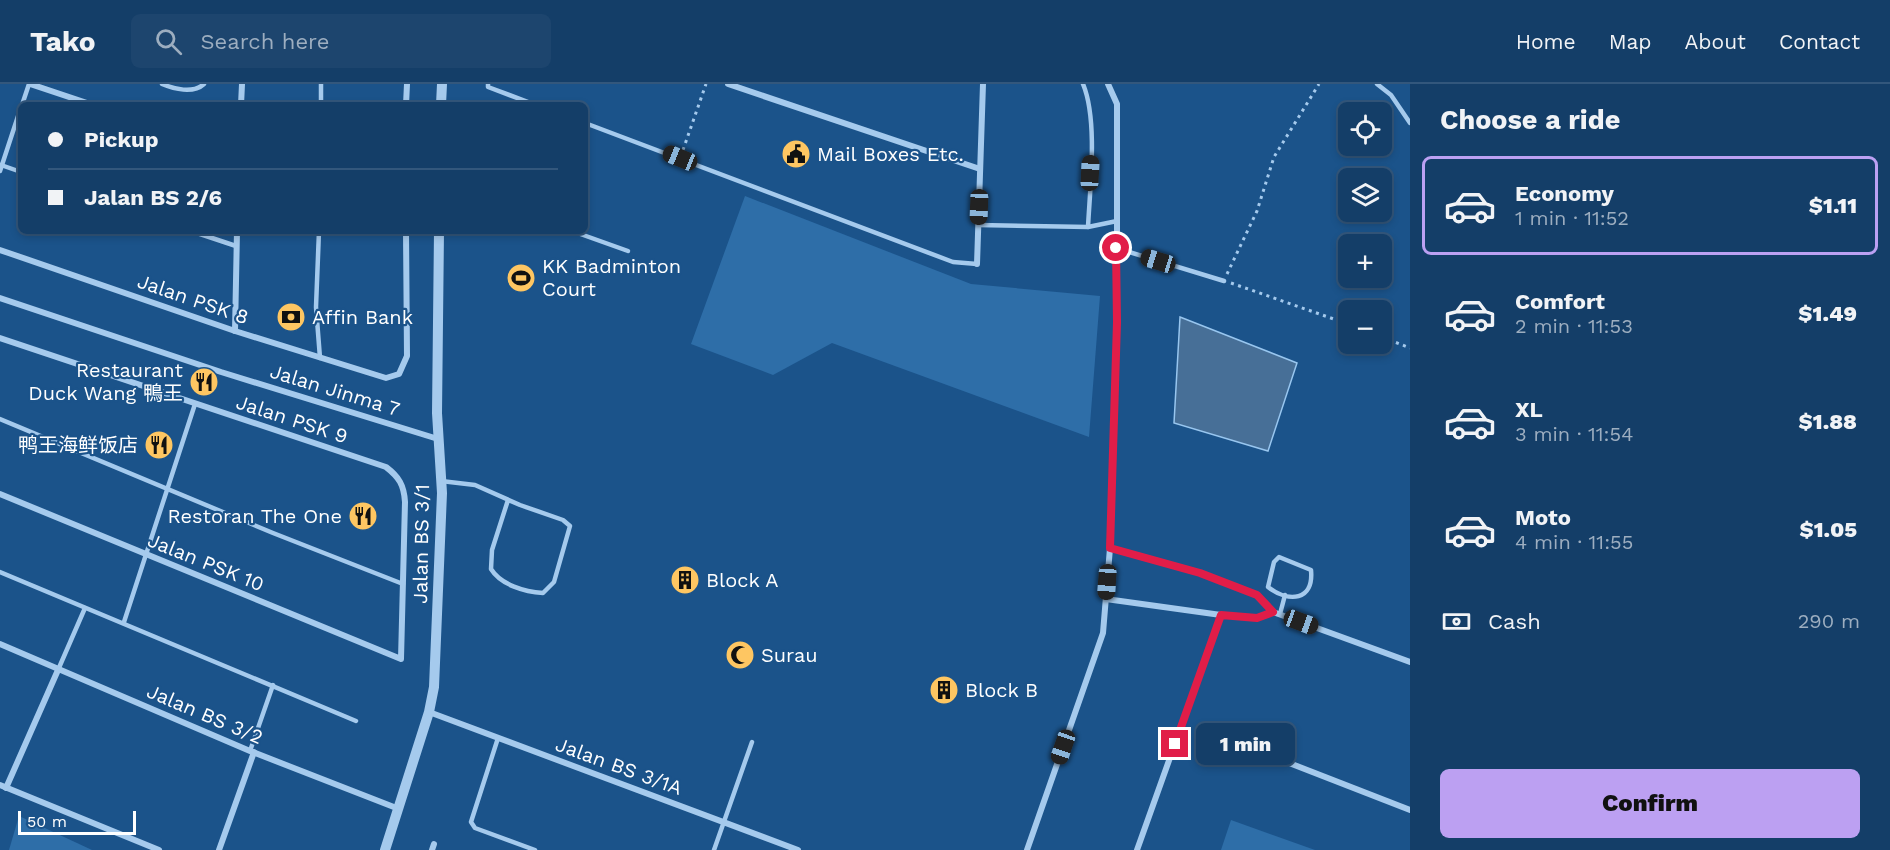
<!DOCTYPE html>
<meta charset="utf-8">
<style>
:root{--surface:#143e68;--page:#1d456e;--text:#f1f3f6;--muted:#9daec0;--line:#33577c;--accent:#bca0f2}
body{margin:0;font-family:"Work Sans","Noto Sans SC",sans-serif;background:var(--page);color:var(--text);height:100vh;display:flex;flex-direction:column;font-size:22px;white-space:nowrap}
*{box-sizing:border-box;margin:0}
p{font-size:20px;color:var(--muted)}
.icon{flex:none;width:33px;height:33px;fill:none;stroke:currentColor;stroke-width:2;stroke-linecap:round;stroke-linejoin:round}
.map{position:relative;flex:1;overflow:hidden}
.drawer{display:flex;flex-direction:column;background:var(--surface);width:480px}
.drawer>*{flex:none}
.top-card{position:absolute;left:18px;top:18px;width:570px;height:132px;border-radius:9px;box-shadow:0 3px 9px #0003,0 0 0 2px var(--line);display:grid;align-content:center;height:132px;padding:0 30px;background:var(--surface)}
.tools{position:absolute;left:1338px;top:18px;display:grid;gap:12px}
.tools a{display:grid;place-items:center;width:54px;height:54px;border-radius:9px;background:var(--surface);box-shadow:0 3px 9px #0003,0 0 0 2px var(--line);font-size:30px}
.scale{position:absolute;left:18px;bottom:15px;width:118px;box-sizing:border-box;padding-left:6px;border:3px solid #fff;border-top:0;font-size:16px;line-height:21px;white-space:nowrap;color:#fff;-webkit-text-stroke:4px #1b538a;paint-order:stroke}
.end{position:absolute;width:27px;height:27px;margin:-14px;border:8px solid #e11d48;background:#fff;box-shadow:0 0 0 3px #fff}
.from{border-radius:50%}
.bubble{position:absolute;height:42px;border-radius:9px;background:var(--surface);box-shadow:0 3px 9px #0003,0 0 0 2px var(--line);font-size:20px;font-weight:800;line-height:42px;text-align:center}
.car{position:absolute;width:18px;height:36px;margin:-18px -9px;border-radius:8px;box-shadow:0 0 4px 2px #0007;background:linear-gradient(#222 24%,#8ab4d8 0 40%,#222 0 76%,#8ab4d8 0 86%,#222 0)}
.top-card b{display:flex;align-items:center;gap:21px;height:57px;font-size:22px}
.top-card b+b{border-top:2px solid var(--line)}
.top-card i{width:15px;height:15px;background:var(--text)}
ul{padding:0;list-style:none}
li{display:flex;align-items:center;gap:18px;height:99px;margin:0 12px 9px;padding:0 18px;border:3px solid transparent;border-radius:9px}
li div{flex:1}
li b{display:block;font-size:22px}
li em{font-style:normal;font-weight:800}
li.selected{border-color:var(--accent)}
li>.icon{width:54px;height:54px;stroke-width:1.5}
h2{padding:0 30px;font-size:27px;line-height:72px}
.pay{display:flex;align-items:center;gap:15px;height:66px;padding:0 30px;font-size:22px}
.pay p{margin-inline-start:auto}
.action{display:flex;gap:12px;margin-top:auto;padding:12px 30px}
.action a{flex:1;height:69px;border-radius:9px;background:var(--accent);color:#111;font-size:24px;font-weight:800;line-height:69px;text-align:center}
header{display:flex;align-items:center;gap:36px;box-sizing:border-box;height:84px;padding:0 30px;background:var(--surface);border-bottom:2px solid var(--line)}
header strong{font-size:28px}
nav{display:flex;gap:33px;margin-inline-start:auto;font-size:21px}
.search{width:420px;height:54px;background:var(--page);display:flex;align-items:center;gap:15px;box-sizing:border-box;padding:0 21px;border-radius:9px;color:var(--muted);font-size:22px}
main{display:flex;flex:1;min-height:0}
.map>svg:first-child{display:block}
.green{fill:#2e6ea8}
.water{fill:#476f97;stroke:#98c6ef;stroke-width:1.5}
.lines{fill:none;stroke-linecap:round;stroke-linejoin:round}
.path{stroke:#a5caed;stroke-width:3;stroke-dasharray:3 4.5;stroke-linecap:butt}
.service{stroke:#a5caed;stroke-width:4.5}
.minor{stroke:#a5caed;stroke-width:6}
.tertiary{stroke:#a5caed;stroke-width:10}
.route{stroke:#e11d48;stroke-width:8}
.labels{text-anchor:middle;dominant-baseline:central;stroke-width:4.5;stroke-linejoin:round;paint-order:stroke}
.poi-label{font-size:20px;fill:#fff;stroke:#1b538a;text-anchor:start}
.street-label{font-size:20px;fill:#fff;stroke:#1b538a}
</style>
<header>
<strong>Tako</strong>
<div class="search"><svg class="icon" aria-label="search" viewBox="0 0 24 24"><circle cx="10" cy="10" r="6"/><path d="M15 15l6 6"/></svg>Search here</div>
<nav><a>Home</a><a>Map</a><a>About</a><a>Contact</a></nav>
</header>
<main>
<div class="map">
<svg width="1410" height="766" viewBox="0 0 1410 766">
<rect width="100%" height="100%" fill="#1b538a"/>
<g class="green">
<path d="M 745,112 L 971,200 L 1100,212 L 1089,353 L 832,259 L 773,291 L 691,260 Z"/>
<path d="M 19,732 L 92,766 L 9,766 Z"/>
<path d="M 1231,736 L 1315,766 L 1221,766 Z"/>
</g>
<path class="water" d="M 1180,233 L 1297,279 L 1268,367 L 1174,339 Z"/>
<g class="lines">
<g class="path">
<path d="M 683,66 L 706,0"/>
<path d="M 1227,190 L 1257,127 L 1274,73 L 1319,0"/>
<path d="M 1231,199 L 1348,240"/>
<path d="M 1382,253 L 1410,264"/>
</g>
<g class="service">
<path d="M 162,0 C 174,5 193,10 204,0"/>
<path d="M 321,0 L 321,21"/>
<path d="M 488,0 L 488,3 L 536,21"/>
<path d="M 1083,0 C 1098,36 1090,103 1088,143"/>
<path d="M 1377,0 L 1391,11 L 1410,39"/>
<path d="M 22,21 L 29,0"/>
<path d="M 585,39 L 953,178 L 977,180"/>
<path d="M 1,81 L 21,88"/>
<path d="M 0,87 L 21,23"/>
<path d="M 978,141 L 1088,143 L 1117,137"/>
<path d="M 191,147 L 236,162"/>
<path d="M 319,147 L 316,223 L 320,274"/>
<path d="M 572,147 L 628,167"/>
<path d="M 1116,164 L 1224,197"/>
<path d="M 0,335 L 273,449 L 403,500"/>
<path d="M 441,397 L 475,401 L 520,421 L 563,436 L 570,442 L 554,498 L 543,509 C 525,508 501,501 491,485 L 492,466 L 508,416"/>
<path d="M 1279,473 L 1311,486 C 1314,517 1289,519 1268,503 L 1274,478 Z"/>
<path d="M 0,488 L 356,637"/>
<path d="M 1280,530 L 1285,511"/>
<path d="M 124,538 L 195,320"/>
<path d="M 58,586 L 85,524"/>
<path d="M 498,654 L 471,738 L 475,744 L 535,766"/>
<path d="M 250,667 L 273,601"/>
<path d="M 714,766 L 752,658"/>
</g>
<g class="minor">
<path d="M 30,0 L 93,21"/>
<path d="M 728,0 L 980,85"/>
<path d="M 241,21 L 242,0"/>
<path d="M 406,21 L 407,0"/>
<path d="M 0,166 L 235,247 L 386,294 L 399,290 L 407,272 L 406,147"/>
<path d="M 977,180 L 983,0"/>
<path d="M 0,214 L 221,288 L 438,355"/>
<path d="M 235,247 L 237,147"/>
<path d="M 0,254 L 386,383 C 399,393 404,401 405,418 L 401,575 L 0,410"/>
<path d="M 1110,464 L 1200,489 L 1257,511 L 1273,528"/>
<path d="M 1106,515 L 1221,531 L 1256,534 L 1273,528"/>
<path d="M 1273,528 L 1410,578"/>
<path d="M 0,560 L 250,667 L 399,725"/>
<path d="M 429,628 L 798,766"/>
<path d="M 1284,677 L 1410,726"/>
<path d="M 0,701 L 159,766"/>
<path d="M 6,704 L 58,586"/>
<path d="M 219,766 L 254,668"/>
<path d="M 432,766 L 434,760"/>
<path d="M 1027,766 L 1103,549 L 1110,464 L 1117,238 L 1117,20 L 1108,0"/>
<path d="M 1137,766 L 1221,531"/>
</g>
<g class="tertiary">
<path d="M 441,21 L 442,0"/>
<path d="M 385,766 L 429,628 L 434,603 L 442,409 L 437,329 L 439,147"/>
</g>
</g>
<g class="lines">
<path class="route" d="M 1116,164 L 1117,238 L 1110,464 L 1200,489 L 1257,511 L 1273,528 L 1257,534 L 1221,531 L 1175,660"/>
</g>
<defs>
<g id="civic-disc" transform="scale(1.5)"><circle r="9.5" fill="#fec662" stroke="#1b538a"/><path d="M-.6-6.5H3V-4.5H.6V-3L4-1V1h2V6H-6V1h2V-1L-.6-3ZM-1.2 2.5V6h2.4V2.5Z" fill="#111"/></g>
<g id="stadium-disc" transform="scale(1.5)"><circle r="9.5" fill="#fec662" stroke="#1b538a"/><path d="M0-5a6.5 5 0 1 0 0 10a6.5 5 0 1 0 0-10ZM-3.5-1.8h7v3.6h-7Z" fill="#111"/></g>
<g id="bank-disc" transform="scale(1.5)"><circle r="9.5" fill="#fec662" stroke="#1b538a"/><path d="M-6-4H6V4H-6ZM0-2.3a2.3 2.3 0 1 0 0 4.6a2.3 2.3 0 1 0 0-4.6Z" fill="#111"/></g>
<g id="restaurant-disc" transform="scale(1.5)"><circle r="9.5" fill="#fec662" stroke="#1b538a"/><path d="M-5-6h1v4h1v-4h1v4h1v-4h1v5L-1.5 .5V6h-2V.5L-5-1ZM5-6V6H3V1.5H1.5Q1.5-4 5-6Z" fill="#111"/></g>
<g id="building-disc" transform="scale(1.5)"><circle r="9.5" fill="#fec662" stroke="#1b538a"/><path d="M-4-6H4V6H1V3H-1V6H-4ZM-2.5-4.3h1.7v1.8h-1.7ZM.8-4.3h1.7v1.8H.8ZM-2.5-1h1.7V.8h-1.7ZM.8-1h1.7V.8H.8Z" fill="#111"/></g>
<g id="mosque-disc" transform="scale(1.5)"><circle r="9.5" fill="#fec662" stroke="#1b538a"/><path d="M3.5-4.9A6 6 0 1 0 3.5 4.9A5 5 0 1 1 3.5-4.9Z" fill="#111"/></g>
</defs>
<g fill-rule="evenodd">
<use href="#civic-disc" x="796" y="70"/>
<use href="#stadium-disc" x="521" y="194"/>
<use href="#bank-disc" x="291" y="233"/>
<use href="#restaurant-disc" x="204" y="298"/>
<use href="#restaurant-disc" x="159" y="361"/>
<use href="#restaurant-disc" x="363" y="432"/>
<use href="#building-disc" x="685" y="496"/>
<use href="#mosque-disc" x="740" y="571"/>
<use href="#building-disc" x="944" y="606"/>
</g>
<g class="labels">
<g class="poi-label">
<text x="817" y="70">Mail Boxes Etc.</text>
<text x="542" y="182">KK Badminton<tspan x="542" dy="23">Court</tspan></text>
<text x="312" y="233">Affin Bank</text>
<text x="183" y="286" text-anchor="end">Restaurant<tspan x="183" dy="23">Duck Wang 鴨王</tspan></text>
<text x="138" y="361" text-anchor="end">鸭王海鲜饭店</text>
<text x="342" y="432" text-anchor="end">Restoran The One</text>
<text x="706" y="496">Block A</text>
<text x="761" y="571">Surau</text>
<text x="965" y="606">Block B</text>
</g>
<g class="street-label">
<text transform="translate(193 215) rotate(19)">Jalan PSK 8</text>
<text transform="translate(335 306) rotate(17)">Jalan Jinma 7</text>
<text transform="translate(292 335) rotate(18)">Jalan PSK 9</text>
<text transform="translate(421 460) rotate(-89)">Jalan BS 3/1</text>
<text transform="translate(206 478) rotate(22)">Jalan PSK 10</text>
<text transform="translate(205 630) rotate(23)">Jalan BS 3/2</text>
<text transform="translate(619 682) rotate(20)">Jalan BS 3/1A</text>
</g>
</g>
</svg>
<div class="tools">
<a><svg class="icon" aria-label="locate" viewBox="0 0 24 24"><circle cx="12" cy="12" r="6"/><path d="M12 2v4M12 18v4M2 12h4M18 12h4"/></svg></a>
<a><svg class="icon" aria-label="layers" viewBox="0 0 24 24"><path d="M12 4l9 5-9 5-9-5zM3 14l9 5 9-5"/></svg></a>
<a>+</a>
<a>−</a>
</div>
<div class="scale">50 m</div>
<i class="end from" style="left:1116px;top:164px"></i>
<i class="end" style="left:1175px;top:660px"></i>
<div class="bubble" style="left:1196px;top:639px;width:99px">1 min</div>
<i class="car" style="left:680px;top:74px;rotate:292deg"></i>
<i class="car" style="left:1090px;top:89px;rotate:3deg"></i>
<i class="car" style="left:979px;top:123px;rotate:182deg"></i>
<i class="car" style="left:1158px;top:177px;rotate:287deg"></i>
<i class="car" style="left:1107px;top:498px;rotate:184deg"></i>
<i class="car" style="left:1301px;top:538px;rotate:110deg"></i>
<i class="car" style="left:1063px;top:663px;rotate:199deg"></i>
<div class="top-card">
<b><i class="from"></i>Pickup</b>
<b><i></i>Jalan BS 2/6</b>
</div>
</div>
<section class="drawer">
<h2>Choose a ride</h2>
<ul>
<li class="selected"><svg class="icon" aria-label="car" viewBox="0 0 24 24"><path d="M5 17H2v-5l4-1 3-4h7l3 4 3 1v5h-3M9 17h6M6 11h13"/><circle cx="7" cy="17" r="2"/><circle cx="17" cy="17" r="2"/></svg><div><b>Economy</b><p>1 min · 11:52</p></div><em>$1.11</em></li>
<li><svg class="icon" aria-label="car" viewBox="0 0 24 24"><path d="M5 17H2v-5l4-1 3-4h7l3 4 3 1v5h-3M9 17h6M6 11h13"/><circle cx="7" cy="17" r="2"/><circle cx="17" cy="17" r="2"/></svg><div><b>Comfort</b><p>2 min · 11:53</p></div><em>$1.49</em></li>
<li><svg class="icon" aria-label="car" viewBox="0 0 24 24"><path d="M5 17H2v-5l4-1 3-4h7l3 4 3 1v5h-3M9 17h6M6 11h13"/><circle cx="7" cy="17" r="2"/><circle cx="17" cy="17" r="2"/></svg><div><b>XL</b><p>3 min · 11:54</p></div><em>$1.88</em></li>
<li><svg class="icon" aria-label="car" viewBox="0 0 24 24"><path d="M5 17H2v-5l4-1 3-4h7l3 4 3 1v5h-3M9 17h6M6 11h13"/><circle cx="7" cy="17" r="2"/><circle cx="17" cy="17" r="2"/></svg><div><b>Moto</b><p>4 min · 11:55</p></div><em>$1.05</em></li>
</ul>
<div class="pay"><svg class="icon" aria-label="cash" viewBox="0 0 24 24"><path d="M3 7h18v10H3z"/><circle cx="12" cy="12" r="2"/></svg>Cash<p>290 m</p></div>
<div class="action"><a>Confirm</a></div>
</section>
</main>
